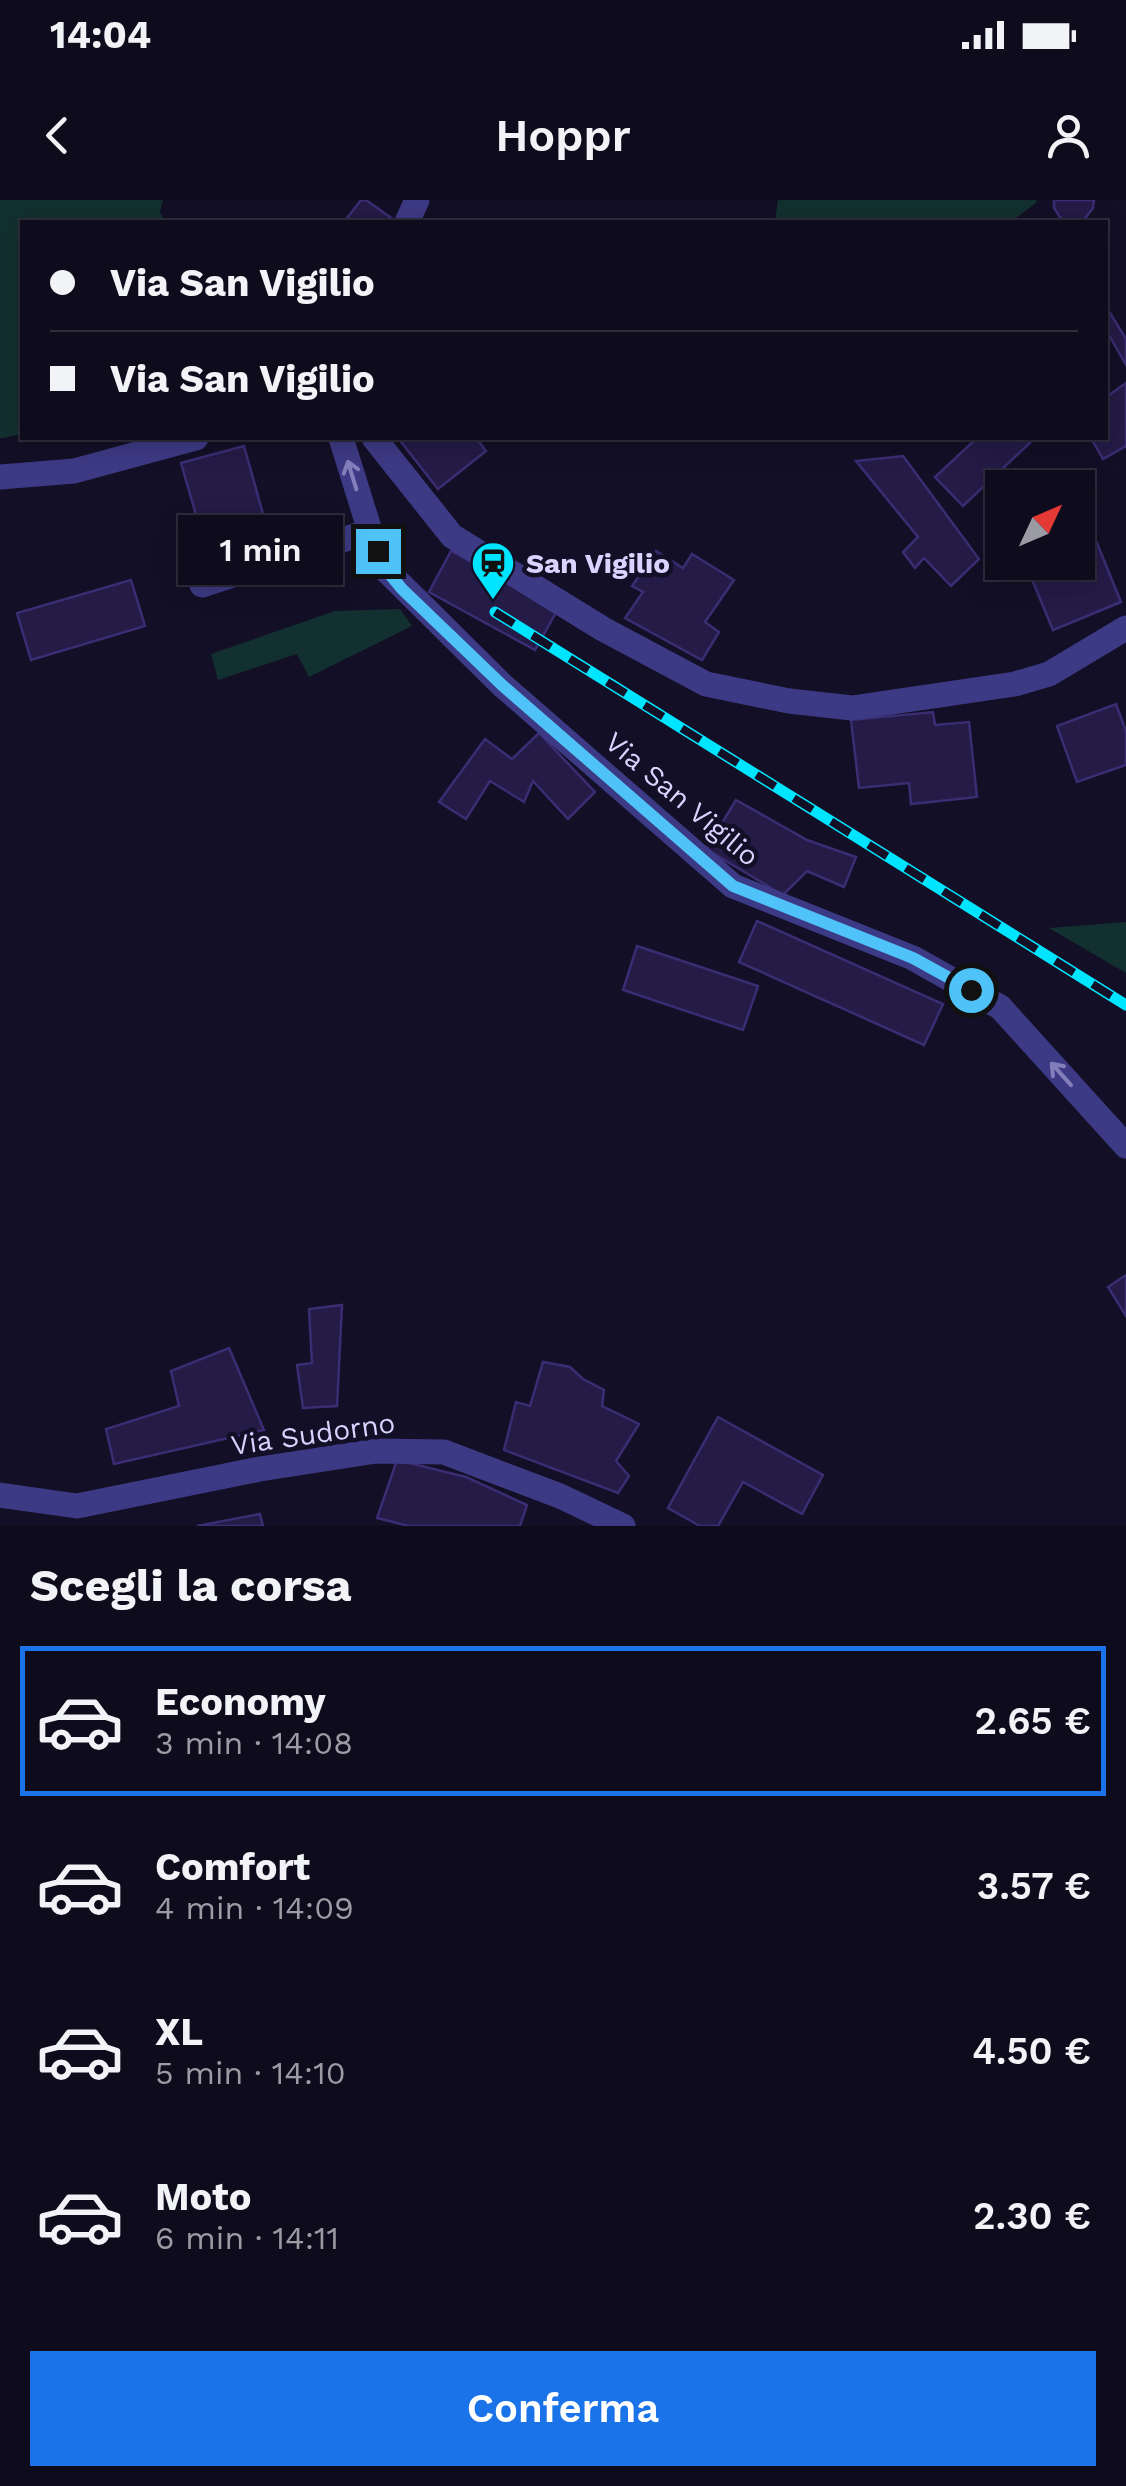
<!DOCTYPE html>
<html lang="it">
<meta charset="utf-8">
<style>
:root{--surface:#0e0b1c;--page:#171425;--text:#f1f3f6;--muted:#9b9ba3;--line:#2e2b3b;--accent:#1a73e8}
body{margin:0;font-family:"Work Sans",sans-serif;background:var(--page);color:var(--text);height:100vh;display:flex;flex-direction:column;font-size:38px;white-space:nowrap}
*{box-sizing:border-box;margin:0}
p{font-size:32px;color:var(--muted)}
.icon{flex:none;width:55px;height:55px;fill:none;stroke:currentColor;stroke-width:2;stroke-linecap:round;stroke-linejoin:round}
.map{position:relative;height:1326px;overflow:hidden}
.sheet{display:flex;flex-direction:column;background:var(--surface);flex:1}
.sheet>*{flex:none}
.hud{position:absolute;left:20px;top:20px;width:1088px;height:220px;border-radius:0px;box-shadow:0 5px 25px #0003,0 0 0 2px var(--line);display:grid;align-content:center;height:220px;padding:0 30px;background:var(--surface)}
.needle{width:65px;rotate:46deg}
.tools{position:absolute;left:985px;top:270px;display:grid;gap:20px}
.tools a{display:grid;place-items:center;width:110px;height:110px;border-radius:0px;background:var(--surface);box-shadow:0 5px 25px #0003,0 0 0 2px var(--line);font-size:50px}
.end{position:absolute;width:45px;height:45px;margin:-22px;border:12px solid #4fc3f7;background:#111;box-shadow:0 0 0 5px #111}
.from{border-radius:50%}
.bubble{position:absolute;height:70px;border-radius:0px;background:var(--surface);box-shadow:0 5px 25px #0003,0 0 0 2px var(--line);font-size:32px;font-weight:600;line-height:70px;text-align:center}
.hud b{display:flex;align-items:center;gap:35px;height:95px;font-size:38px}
.hud b+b{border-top:2px solid var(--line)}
.hud i{width:25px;height:25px;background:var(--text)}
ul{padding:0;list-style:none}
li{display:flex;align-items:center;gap:30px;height:150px;margin:0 20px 15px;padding:0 10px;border:5px solid transparent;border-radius:0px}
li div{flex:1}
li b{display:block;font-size:38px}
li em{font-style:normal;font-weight:600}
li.current{border-color:var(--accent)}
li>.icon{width:90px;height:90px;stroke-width:1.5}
h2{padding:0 30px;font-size:45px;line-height:120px}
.action{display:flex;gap:20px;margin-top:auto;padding:20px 30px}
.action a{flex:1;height:115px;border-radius:0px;background:var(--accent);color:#fff;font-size:40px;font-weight:600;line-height:115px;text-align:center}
.status{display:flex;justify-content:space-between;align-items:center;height:70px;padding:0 50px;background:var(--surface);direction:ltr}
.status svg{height:28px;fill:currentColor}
header{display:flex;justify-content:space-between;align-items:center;height:130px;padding:0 30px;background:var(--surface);font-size:45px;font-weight:600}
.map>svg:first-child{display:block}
.green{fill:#12302f}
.building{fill:#241b47;stroke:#3b2d73;stroke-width:2.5}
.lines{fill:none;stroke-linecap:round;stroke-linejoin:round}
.minor{stroke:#3d3a85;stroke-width:25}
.rail-casing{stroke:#00e5ff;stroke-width:11}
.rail{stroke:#130f26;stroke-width:8;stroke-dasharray:22;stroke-linecap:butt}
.oneway{stroke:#837fbc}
.route{stroke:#4fc3f7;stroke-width:12}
.labels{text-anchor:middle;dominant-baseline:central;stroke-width:9;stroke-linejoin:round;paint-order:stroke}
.poi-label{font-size:28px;font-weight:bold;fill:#d9d4ff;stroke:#130f26;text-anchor:start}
.street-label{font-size:28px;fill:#d9d4ff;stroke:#130f26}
</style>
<div class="status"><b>14:04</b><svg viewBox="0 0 49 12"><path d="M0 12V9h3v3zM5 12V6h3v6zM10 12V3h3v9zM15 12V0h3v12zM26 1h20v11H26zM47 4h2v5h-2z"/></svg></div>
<header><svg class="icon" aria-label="back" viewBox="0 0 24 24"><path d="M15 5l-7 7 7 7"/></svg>Hoppr<svg class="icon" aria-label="person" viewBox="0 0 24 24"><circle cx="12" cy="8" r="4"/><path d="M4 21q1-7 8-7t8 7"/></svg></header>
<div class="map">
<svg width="1126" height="1326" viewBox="0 0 1126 1326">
<rect width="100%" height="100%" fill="#130f26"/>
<g class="green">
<path d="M 0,0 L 163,0 L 160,12 L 165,22 L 22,22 L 22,234 L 3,238 L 0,238 Z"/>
<path d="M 778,0 L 1036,0 L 1037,2 L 1011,22 L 775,22 Z"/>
<path d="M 400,409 L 412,426 L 309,477 L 297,454 L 218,480 L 211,454 L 335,411 Z"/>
<path d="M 1126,722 L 1126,773 L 1049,728 Z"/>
</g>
<g class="building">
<path d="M 361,0 L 366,0 L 397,22 L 344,22 Z"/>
<path d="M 1054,0 L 1094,0 L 1093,8 L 1083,21 L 1063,22 L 1054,8 Z"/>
<path d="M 1105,105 L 1126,139 L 1126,165 L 1105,128 Z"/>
<path d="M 1126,183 L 1126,246 L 1103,259 L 1091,238 L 1105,238 L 1105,198 Z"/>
<path d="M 398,238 L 476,238 L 486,251 L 438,289 Z"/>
<path d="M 977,238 L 1035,238 L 963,306 L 935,277 Z"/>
<path d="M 244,246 L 265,321 L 251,326 L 254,340 L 207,353 L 181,263 Z"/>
<path d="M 903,256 L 979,359 L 951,386 L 924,358 L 915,368 L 903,352 L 918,337 L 856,261 Z"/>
<path d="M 1097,343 L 1121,402 L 1053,430 L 1028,370 L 1048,362 L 1078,362 L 1078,350 Z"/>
<path d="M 451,351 L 558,409 L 535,450 L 429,392 Z"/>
<path d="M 656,351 L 683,368 L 692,354 L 734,380 L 705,422 L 719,432 L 702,460 L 625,418 L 643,392 L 632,386 Z"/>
<path d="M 131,380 L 145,426 L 31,460 L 17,413 Z"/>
<path d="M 1116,504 L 1126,531 L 1126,565 L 1077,582 L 1057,526 Z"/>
<path d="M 933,512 L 935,525 L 969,522 L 977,597 L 911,604 L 909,583 L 859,588 L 851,520 Z"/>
<path d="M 539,533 L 595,592 L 568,619 L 533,581 L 524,602 L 490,581 L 466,619 L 439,602 L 485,539 L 512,559 Z"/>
<path d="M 736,600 L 807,640 L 856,657 L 844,687 L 807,671 L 783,695 L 706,649 Z"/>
<path d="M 757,721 L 943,804 L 924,845 L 739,762 Z"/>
<path d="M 637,746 L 758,786 L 743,830 L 623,790 Z"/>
<path d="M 1126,1075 L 1126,1116 L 1108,1087 Z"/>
<path d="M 342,1105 L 337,1206 L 303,1208 L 297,1165 L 312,1163 L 309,1109 Z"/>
<path d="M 229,1148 L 264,1230 L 114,1264 L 106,1229 L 179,1206 L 171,1171 Z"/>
<path d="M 543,1162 L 570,1167 L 583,1179 L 604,1190 L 602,1206 L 639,1224 L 616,1261 L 629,1276 L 618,1293 L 504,1250 L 516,1202 L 530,1206 Z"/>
<path d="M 718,1217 L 823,1275 L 802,1314 L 743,1282 L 718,1326 L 700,1326 L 668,1308 Z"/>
<path d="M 397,1260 L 466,1277 L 527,1305 L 520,1326 L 409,1326 L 377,1318 Z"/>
<path d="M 260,1314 L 263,1326 L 197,1326 Z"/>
</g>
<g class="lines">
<g class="minor">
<path d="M 407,22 L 417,0"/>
<path d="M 341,238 L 370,331 L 387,371 L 502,485 L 733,686 L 913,758 L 1000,807 L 1126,946"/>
<path d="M 374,238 L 452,336 L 603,429 L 706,484 L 789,501 L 852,508 L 1015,484 L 1049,474 L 1126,428"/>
<path d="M 0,277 L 74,271 L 196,238"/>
<path d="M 202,385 L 370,331"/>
<path d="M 0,1295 L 77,1306 L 260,1269 L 376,1251 L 444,1252 L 560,1296 L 623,1326"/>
</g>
<g class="rail-casing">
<path id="rail" d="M 495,412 L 1126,805"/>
</g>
<use href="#rail" class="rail"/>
</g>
<defs><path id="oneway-shaft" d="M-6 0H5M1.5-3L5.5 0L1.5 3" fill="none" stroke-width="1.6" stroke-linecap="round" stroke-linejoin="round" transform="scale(2.5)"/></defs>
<g class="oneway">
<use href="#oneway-shaft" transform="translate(352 275) rotate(-107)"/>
<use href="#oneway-shaft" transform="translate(1061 874) rotate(-132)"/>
</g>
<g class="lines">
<path class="route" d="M 378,351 L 388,372 L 402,389 L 502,485 L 733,686 L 913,758 L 971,790"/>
</g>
<defs>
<g id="station-pin" transform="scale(2.25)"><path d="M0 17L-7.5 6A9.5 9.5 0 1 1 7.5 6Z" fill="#00e5ff" stroke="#130f26"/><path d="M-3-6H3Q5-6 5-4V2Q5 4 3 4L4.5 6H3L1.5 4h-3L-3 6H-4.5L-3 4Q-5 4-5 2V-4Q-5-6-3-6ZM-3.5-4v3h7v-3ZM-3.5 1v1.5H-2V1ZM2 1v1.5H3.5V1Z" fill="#111"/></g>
</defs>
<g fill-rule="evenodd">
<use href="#station-pin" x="493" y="363"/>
</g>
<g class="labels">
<g class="poi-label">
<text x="526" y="363">San Vigilio</text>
</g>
<g class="street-label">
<text transform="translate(682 599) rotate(40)">Via San Vigilio</text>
<text transform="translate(313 1234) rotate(-8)">Via Sudorno</text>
</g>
</g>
</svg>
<div class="tools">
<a><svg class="needle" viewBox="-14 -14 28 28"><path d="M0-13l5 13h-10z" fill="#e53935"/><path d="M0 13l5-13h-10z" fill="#9b9ba3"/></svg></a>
</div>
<i class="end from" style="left:971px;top:790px"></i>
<i class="end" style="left:378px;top:351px"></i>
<div class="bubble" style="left:178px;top:315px;width:165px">1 min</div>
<div class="hud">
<b><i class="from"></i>Via San Vigilio</b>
<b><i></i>Via San Vigilio</b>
</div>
</div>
<section class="sheet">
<h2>Scegli la corsa</h2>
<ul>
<li class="current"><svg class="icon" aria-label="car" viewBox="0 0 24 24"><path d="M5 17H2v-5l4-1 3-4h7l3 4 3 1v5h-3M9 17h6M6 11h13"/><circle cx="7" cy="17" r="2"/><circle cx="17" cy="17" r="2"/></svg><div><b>Economy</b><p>3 min · 14:08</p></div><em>2.65 €</em></li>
<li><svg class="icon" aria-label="car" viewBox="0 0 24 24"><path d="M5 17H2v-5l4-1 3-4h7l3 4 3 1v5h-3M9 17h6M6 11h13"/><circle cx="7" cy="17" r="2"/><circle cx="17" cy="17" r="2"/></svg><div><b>Comfort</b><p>4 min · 14:09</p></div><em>3.57 €</em></li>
<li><svg class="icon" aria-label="car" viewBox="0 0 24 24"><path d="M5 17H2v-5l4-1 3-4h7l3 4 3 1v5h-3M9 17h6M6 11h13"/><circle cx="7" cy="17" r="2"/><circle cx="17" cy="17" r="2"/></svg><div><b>XL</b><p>5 min · 14:10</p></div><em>4.50 €</em></li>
<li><svg class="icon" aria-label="car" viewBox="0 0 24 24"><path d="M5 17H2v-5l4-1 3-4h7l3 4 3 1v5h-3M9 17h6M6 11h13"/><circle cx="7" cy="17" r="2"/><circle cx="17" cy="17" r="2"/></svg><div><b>Moto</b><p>6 min · 14:11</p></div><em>2.30 €</em></li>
</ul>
<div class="action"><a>Conferma</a></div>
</section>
